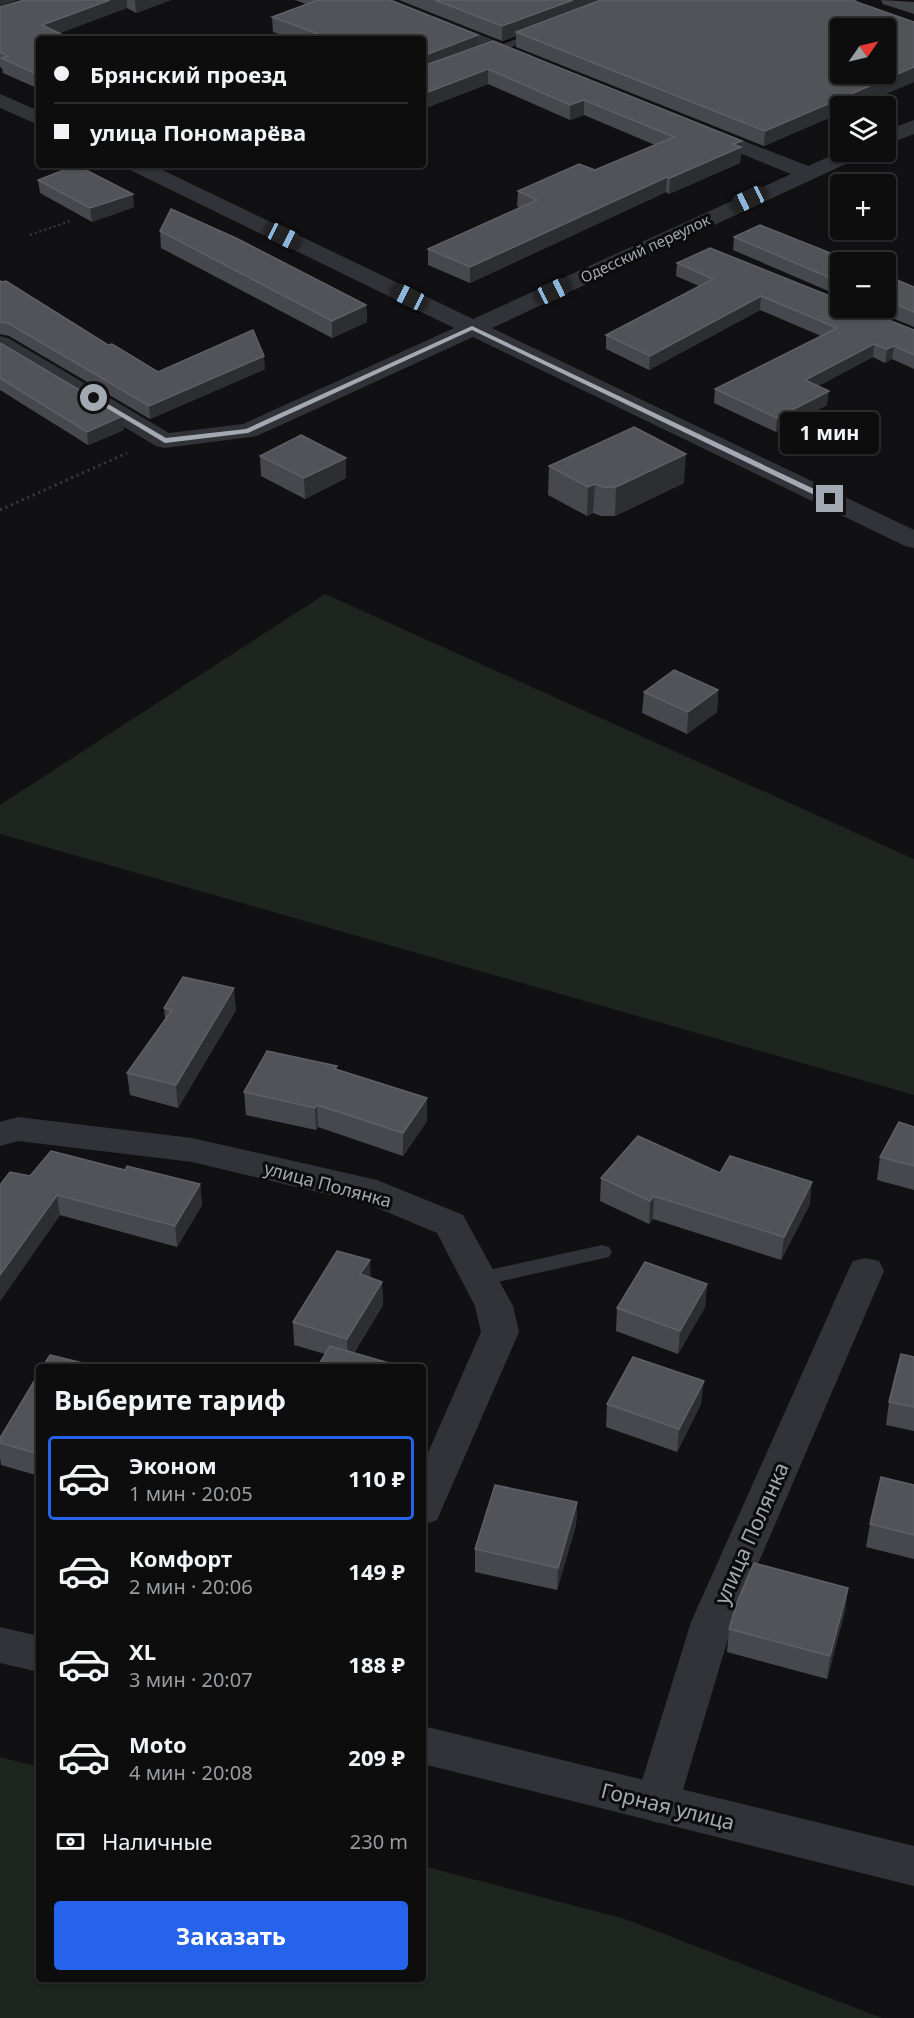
<!DOCTYPE html>
<html lang="ru">
<meta charset="utf-8">
<style>
:root{--surface:#0d0d0e;--page:#1b1b1c;--text:#f1f3f6;--muted:#9a9c9e;--line:#2d2d2e;--accent:#2563eb}
body{margin:0;font-family:"Noto Sans",sans-serif;background:var(--page);color:var(--text);height:100vh;display:flex;flex-direction:column;font-size:22px;white-space:nowrap}
*{box-sizing:border-box;margin:0}
p{font-size:20px;color:var(--muted)}
.icon{flex:none;width:33px;height:33px;fill:none;stroke:currentColor;stroke-width:2;stroke-linecap:round;stroke-linejoin:round}
.map{position:relative;flex:1;overflow:hidden}
.drawer{position:absolute;left:36px;top:1364px;width:390px;height:618px;display:flex;flex-direction:column;background:var(--surface);border-radius:6px;box-shadow:0 2px 4px #0004,0 0 0 2px var(--line)}
.drawer>*{flex:none}
.guide{position:absolute;left:36px;top:36px;width:390px;height:132px;border-radius:6px;box-shadow:0 2px 4px #0004,0 0 0 2px var(--line);display:grid;align-content:center;height:132px;padding:0 18px;background:var(--surface)}
.needle{width:39px;rotate:56deg}
.buttons{position:absolute;left:830px;top:18px;display:grid;gap:12px}
.buttons a{display:grid;place-items:center;width:66px;height:66px;border-radius:6px;background:var(--surface);box-shadow:0 2px 4px #0004,0 0 0 2px var(--line);font-size:30px}
.end{position:absolute;width:27px;height:27px;margin:-14px;border:8px solid #a2a9b3;background:#111;box-shadow:0 0 0 3px #111}
.from{border-radius:50%}
.bubble{position:absolute;height:42px;border-radius:6px;background:var(--surface);box-shadow:0 2px 4px #0004,0 0 0 2px var(--line);font-size:20px;font-weight:700;line-height:42px;text-align:center}
.car{position:absolute;width:18px;height:36px;margin:-18px -9px;border-radius:8px;box-shadow:0 0 4px 2px #0007;background:linear-gradient(#222 24%,#8ab4d8 0 40%,#222 0 76%,#8ab4d8 0 86%,#222 0)}
.guide b{display:flex;align-items:center;gap:21px;height:57px;font-size:22px}
.guide b+b{border-top:2px solid var(--line)}
.guide i{width:15px;height:15px;background:var(--text)}
ul{padding:0;list-style:none}
li{display:flex;align-items:center;gap:18px;height:84px;margin:0 12px 9px;padding:0 6px;border:3px solid transparent;border-radius:6px}
li div{flex:1}
li b{display:block;font-size:22px}
li em{font-style:normal;font-weight:700}
li.active{border-color:var(--accent)}
li>.icon{width:54px;height:54px;stroke-width:1.5}
h2{padding:0 18px;font-size:27px;line-height:72px}
.pay{display:flex;align-items:center;gap:15px;height:66px;padding:0 18px;font-size:22px}
.pay p{margin-inline-start:auto}
.action{display:flex;gap:12px;margin-top:auto;padding:12px 18px}
.action a{flex:1;height:69px;border-radius:6px;background:var(--accent);color:#fff;font-size:24px;font-weight:700;line-height:69px;text-align:center}
.map>svg:first-child{display:block}
.green{fill:#1d251e}
.lines{fill:none;stroke-linecap:round;stroke-linejoin:round}
.path-far1{stroke:#383a3f;stroke-width:2;stroke-dasharray:2 3;stroke-linecap:butt}
.path{stroke:#383a3f;stroke-width:3;stroke-dasharray:2 4;stroke-linecap:butt}
.service{fill:#323338;fill-rule:evenodd}
.minor{fill:#323338;fill-rule:evenodd}
.tertiary{fill:#323338;fill-rule:evenodd}
.secondary{fill:#404348;fill-rule:evenodd}
.wall{fill:#47484e}
.shaded-wall{fill:#2d2e32}
.building{fill:#515359;stroke:#5d6067;stroke-width:1.5;fill-rule:evenodd}
.route{fill:#a2a9b3}
.labels{text-anchor:middle;dominant-baseline:central;stroke-width:6;stroke-linejoin:round;paint-order:stroke}
.far-street-label{font-size:15px;fill:#a2a9b3;stroke:#0c0c0d}
.street-label{font-size:18px;fill:#a2a9b3;stroke:#0c0c0d}
.near-street-label{font-size:21px;fill:#a2a9b3;stroke:#0c0c0d}
</style>
<div class="map">
<svg width="914" height="2018" viewBox="0 0 914 2018">
<rect width="100%" height="100%" fill="#111113"/>
<g class="green">
<path d="M 325,594 L 914,859 L 914,1095 L 0,834 L 0,805 Z"/>
<path d="M 0,1757 L 39,1767 L 39,1978 L 423,1978 L 423,1866 L 625,1919 L 882,2018 L 0,2018 Z"/>
</g>
<g class="lines">
<path class="path-far1" d="M 30,235 L 70,221"/>
<path class="path" d="M 0,510 L 127,453"/>
<g class="service">
<path d="M 539,30 L 544,33 L 543,35 L 487,56 L 478,54 Z"/>
<path d="M 602,1245 L 609,1247 L 612,1252 L 609,1257 L 480,1286 L 473,1284 L 470,1279 L 473,1274 L 480,1272 Z"/>
</g>
<g class="minor">
<path d="M 368,0 L 393,0 L 533,56 L 536,60 L 533,64 L 519,64 L 370,4 Z"/>
<path d="M 0,94 L 39,111 L 39,125 L 0,108 Z"/>
<path d="M 914,120 L 914,134 L 885,145 L 885,131 Z"/>
<path d="M 700,124 L 808,166 L 840,152 L 866,152 L 863,156 L 492,328 L 914,530 L 914,548 L 905,546 L 473,337 L 257,436 L 165,448 L 156,446 L 0,353 L 0,336 L 8,338 L 169,433 L 243,424 L 454,328 L 128,169 L 125,165 L 152,165 L 473,319 L 791,174 L 693,134 L 690,130 L 693,126 Z"/>
<path d="M 18,1117 L 192,1138 L 377,1180 L 463,1215 L 513,1306 L 519,1332 L 437,1520 L 423,1525 L 423,1464 L 481,1332 L 475,1306 L 437,1233 L 368,1204 L 192,1162 L 18,1141 L 0,1146 L 0,1122 Z"/>
<path d="M 866,1258 L 879,1261 L 884,1271 L 733,1622 L 679,1803 L 673,1817 L 657,1823 L 641,1817 L 635,1803 L 691,1622 L 848,1271 L 853,1261 Z"/>
</g>
<g class="tertiary">
<path d="M 0,1627 L 39,1636 L 39,1672 L 0,1663 Z"/>
<path d="M 423,1726 L 914,1846 L 914,1886 L 423,1764 Z"/>
</g>
<path class="secondary" d="M 881,0 L 914,2 L 914,14 L 883,4 Z"/>
</g>
<g class="wall">
<path d="M 23,0 L 171,0 L 136,13 L 127,8 L 39,39 L 39,89 L 3,73 L 2,68 L 0,67 L 0,7 Z"/>
<path d="M 295,0 L 390,0 L 478,46 L 742,141 L 740,163 L 669,194 L 666,192 L 470,283 L 428,265 L 428,249 L 520,208 L 517,206 L 518,191 L 595,170 L 655,145 L 584,115 L 570,120 L 488,84 L 423,109 L 423,39 L 293,39 L 273,32 L 272,17 L 306,4 Z"/>
<path d="M 399,0 L 858,0 L 855,1 L 914,82 L 856,106 L 840,106 L 840,113 L 764,146 L 516,47 L 516,36 L 502,41 Z"/>
<path d="M 38,180 L 134,207 L 92,222 L 40,193 Z"/>
<path d="M 160,231 L 366,305 L 367,322 L 332,338 L 161,248 Z"/>
<path d="M 734,237 L 840,262 L 840,296 L 733,250 Z"/>
<path d="M 677,263 L 914,330 L 914,369 L 892,359 L 885,363 L 873,357 L 818,386 L 827,405 L 776,432 L 714,403 L 715,389 L 821,336 L 760,310 L 649,370 L 606,349 L 606,335 L 699,286 L 676,276 Z"/>
<path d="M 885,275 L 914,287 L 914,327 L 868,308 L 885,308 Z"/>
<path d="M 0,281 L 108,345 L 158,372 L 265,369 L 150,419 L 9,336 L 0,334 Z"/>
<path d="M 0,343 L 124,430 L 88,445 L 0,390 Z"/>
<path d="M 260,456 L 346,458 L 346,478 L 305,499 L 261,476 Z"/>
<path d="M 549,466 L 684,483 L 615,516 L 601,516 L 593,513 L 587,516 L 548,495 Z"/>
<path d="M 718,690 L 717,712 L 687,734 L 642,713 L 644,692 Z"/>
<path d="M 164,1008 L 236,1010 L 178,1108 L 130,1095 L 127,1073 L 165,1019 Z"/>
<path d="M 337,1069 L 427,1098 L 427,1121 L 403,1156 L 318,1127 L 316,1130 L 246,1115 L 244,1092 Z"/>
<path d="M 914,1127 L 914,1190 L 877,1180 L 880,1157 Z"/>
<path d="M 125,1170 L 200,1184 L 202,1205 L 177,1247 L 60,1215 L 0,1301 L 0,1185 L 30,1176 Z"/>
<path d="M 720,1173 L 810,1204 L 781,1260 L 653,1219 L 649,1224 L 600,1201 L 601,1178 Z"/>
<path d="M 370,1277 L 382,1282 L 383,1305 L 354,1353 L 393,1364 L 393,1366 L 318,1366 L 325,1354 L 294,1345 L 293,1322 Z"/>
<path d="M 707,1284 L 705,1307 L 678,1354 L 616,1331 L 617,1308 Z"/>
<path d="M 914,1357 L 914,1431 L 886,1425 L 889,1402 Z"/>
<path d="M 39,1373 L 39,1476 L 1,1465 L 0,1458 L 0,1438 Z"/>
<path d="M 607,1404 L 701,1404 L 677,1452 L 606,1427 Z"/>
<path d="M 914,1485 L 914,1559 L 866,1547 L 870,1524 Z"/>
<path d="M 577,1502 L 576,1525 L 557,1590 L 475,1572 L 475,1549 Z"/>
<path d="M 848,1588 L 845,1611 L 827,1679 L 727,1652 L 729,1629 Z"/>
</g>
<g class="shaded-wall">
<path d="M 0,0 L 18,0 L 0,6 Z"/>
<path d="M 110,0 L 127,0 L 127,8 L 45,39 L 42,25 Z"/>
<path d="M 135,0 L 171,0 L 136,13 Z"/>
<path d="M 573,0 L 612,0 L 516,32 L 516,36 L 502,41 L 502,26 Z"/>
<path d="M 478,35 L 478,50 L 423,71 L 423,56 Z"/>
<path d="M 914,67 L 914,82 L 856,106 L 840,106 L 840,113 L 764,146 L 765,131 Z"/>
<path d="M 488,69 L 488,84 L 423,109 L 423,94 Z"/>
<path d="M 584,100 L 584,115 L 570,120 L 570,105 Z"/>
<path d="M 742,141 L 740,163 L 669,194 L 670,178 Z"/>
<path d="M 667,177 L 666,192 L 470,283 L 470,267 Z"/>
<path d="M 133,194 L 134,207 L 92,222 L 90,208 Z"/>
<path d="M 761,296 L 760,310 L 649,370 L 650,356 Z"/>
<path d="M 366,305 L 367,322 L 332,338 L 332,321 Z"/>
<path d="M 874,344 L 873,357 L 803,394 L 805,380 Z"/>
<path d="M 894,346 L 892,359 L 885,363 L 887,349 Z"/>
<path d="M 264,356 L 265,369 L 150,419 L 149,406 Z"/>
<path d="M 829,391 L 827,405 L 776,432 L 777,418 Z"/>
<path d="M 123,416 L 124,430 L 88,445 L 87,432 Z"/>
<path d="M 686,454 L 684,483 L 615,516 L 616,487 Z"/>
<path d="M 346,458 L 346,478 L 305,499 L 304,478 Z"/>
<path d="M 595,484 L 593,513 L 587,516 L 588,487 Z"/>
<path d="M 718,690 L 717,712 L 687,734 L 688,712 Z"/>
<path d="M 234,988 L 236,1010 L 178,1108 L 176,1085 Z"/>
<path d="M 427,1098 L 427,1121 L 403,1156 L 403,1133 Z"/>
<path d="M 317,1105 L 318,1127 L 316,1130 L 315,1108 Z"/>
<path d="M 812,1182 L 810,1204 L 781,1260 L 784,1237 Z"/>
<path d="M 200,1184 L 202,1205 L 177,1247 L 175,1226 Z"/>
<path d="M 57,1195 L 60,1215 L 0,1301 L 0,1275 Z"/>
<path d="M 654,1196 L 653,1219 L 649,1224 L 650,1201 Z"/>
<path d="M 370,1260 L 371,1283 L 360,1274 Z"/>
<path d="M 382,1282 L 383,1305 L 348,1362 L 347,1339 Z"/>
<path d="M 707,1284 L 705,1307 L 678,1354 L 680,1331 Z"/>
<path d="M 704,1381 L 701,1404 L 677,1452 L 679,1429 Z"/>
<path d="M 577,1502 L 576,1525 L 557,1590 L 558,1568 Z"/>
<path d="M 848,1588 L 845,1611 L 827,1679 L 830,1656 Z"/>
</g>
<g class="building">
<path d="M 24,0 L 110,0 L 42,25 L 71,39 L 39,39 L 39,75 L 1,58 L 8,56 L 0,52 L 0,7 Z"/>
<path d="M 318,0 L 390,0 L 478,35 L 423,56 L 423,39 L 332,39 L 272,17 Z"/>
<path d="M 435,0 L 573,0 L 502,26 Z"/>
<path d="M 601,0 L 851,0 L 914,22 L 914,67 L 765,131 L 516,32 ZM 840,28 L 885,28 L 885,74 L 840,74 Z"/>
<path d="M 493,41 L 742,141 L 733,144 L 741,147 L 670,178 L 667,177 L 470,267 L 428,249 L 537,200 L 518,191 L 579,164 L 595,170 L 674,137 L 584,100 L 570,105 L 488,69 L 423,94 L 423,66 Z"/>
<path d="M 76,165 L 133,194 L 90,208 L 38,180 Z"/>
<path d="M 171,209 L 238,239 L 366,305 L 332,321 L 160,231 Z"/>
<path d="M 760,225 L 853,262 L 840,262 L 840,282 L 734,237 Z"/>
<path d="M 710,248 L 840,300 L 840,308 L 858,308 L 914,330 L 914,355 L 894,346 L 887,349 L 874,344 L 805,380 L 829,391 L 777,418 L 715,389 L 837,328 L 761,296 L 650,356 L 606,335 L 713,279 L 677,263 Z"/>
<path d="M 885,275 L 914,287 L 914,312 L 885,300 Z"/>
<path d="M 0,281 L 3,282 L 6,281 L 108,345 L 112,344 L 158,372 L 253,330 L 264,356 L 149,406 L 8,323 L 0,322 Z"/>
<path d="M 0,343 L 123,416 L 87,432 L 0,378 Z"/>
<path d="M 634,427 L 686,454 L 616,487 L 603,487 L 595,484 L 588,487 L 549,466 Z"/>
<path d="M 301,435 L 346,458 L 304,478 L 260,456 Z"/>
<path d="M 674,670 L 718,690 L 688,712 L 644,692 Z"/>
<path d="M 183,977 L 234,988 L 176,1085 L 127,1073 L 172,1010 L 164,1008 Z"/>
<path d="M 267,1051 L 337,1066 L 335,1069 L 427,1098 L 403,1133 L 317,1105 L 315,1108 L 244,1092 Z"/>
<path d="M 899,1122 L 914,1127 L 914,1166 L 880,1157 Z"/>
<path d="M 638,1136 L 720,1173 L 730,1156 L 812,1182 L 784,1237 L 654,1196 L 650,1201 L 601,1178 Z"/>
<path d="M 51,1151 L 125,1170 L 127,1166 L 200,1184 L 175,1226 L 57,1195 L 0,1275 L 0,1185 L 10,1172 L 30,1176 Z"/>
<path d="M 337,1251 L 370,1260 L 360,1274 L 382,1282 L 347,1339 L 293,1322 Z"/>
<path d="M 645,1262 L 707,1284 L 680,1331 L 617,1308 Z"/>
<path d="M 330,1346 L 393,1364 L 391,1366 L 318,1366 Z"/>
<path d="M 901,1354 L 914,1357 L 914,1407 L 889,1402 Z"/>
<path d="M 50,1355 L 95,1366 L 43,1366 Z"/>
<path d="M 633,1357 L 704,1381 L 679,1429 L 607,1404 Z"/>
<path d="M 39,1373 L 39,1454 L 0,1443 L 0,1438 Z"/>
<path d="M 881,1477 L 914,1485 L 914,1535 L 870,1524 Z"/>
<path d="M 495,1485 L 577,1502 L 558,1568 L 475,1549 Z"/>
<path d="M 754,1563 L 848,1588 L 830,1656 L 729,1629 L 738,1600 Z"/>
</g>
<path class="route" d="M 472,326 L 833,498 L 834,499 L 827,501 L 472,330 L 248,433 L 165,443 L 90,398 L 96,397 L 166,438 L 246,429 Z"/>
<g class="labels">
<g class="far-street-label">
<text transform="translate(645 248) rotate(-25)">Одесский переулок</text>
</g>
<g class="street-label">
<text transform="translate(328 1184) rotate(15)">улица Полянка</text>
</g>
<g class="near-street-label">
<text transform="translate(751 1533) rotate(-66)">улица Полянка</text>
<text transform="translate(668 1806) rotate(14)">Горная улица</text>
</g>
</g>
</svg>
<div class="buttons">
<a><svg class="needle" viewBox="-14 -14 28 28"><path d="M0-13l5 13h-10z" fill="#e53935"/><path d="M0 13l5-13h-10z" fill="#9a9c9e"/></svg></a>
<a><svg class="icon" aria-label="layers" viewBox="0 0 24 24"><path d="M12 4l9 5-9 5-9-5zM3 14l9 5 9-5"/></svg></a>
<a>+</a>
<a>−</a>
</div>
<i class="end from" style="left:94px;top:398px"></i>
<i class="end" style="left:830px;top:499px"></i>
<div class="bubble" style="left:780px;top:412px;width:99px">1 мин</div>
<i class="car" style="left:749px;top:199px;rotate:245deg"></i>
<i class="car" style="left:283px;top:236px;rotate:116deg"></i>
<i class="car" style="left:553px;top:291px;rotate:65deg"></i>
<i class="car" style="left:409px;top:297px;rotate:296deg"></i>
<div class="guide">
<b><i class="from"></i>Брянский проезд</b>
<b><i></i>улица Пономарёва</b>
</div>
<section class="drawer">
<h2>Выберите тариф</h2>
<ul>
<li class="active"><svg class="icon" aria-label="car" viewBox="0 0 24 24"><path d="M5 17H2v-5l4-1 3-4h7l3 4 3 1v5h-3M9 17h6M6 11h13"/><circle cx="7" cy="17" r="2"/><circle cx="17" cy="17" r="2"/></svg><div><b>Эконом</b><p>1 мин · 20:05</p></div><em>110 ₽</em></li>
<li><svg class="icon" aria-label="car" viewBox="0 0 24 24"><path d="M5 17H2v-5l4-1 3-4h7l3 4 3 1v5h-3M9 17h6M6 11h13"/><circle cx="7" cy="17" r="2"/><circle cx="17" cy="17" r="2"/></svg><div><b>Комфорт</b><p>2 мин · 20:06</p></div><em>149 ₽</em></li>
<li><svg class="icon" aria-label="car" viewBox="0 0 24 24"><path d="M5 17H2v-5l4-1 3-4h7l3 4 3 1v5h-3M9 17h6M6 11h13"/><circle cx="7" cy="17" r="2"/><circle cx="17" cy="17" r="2"/></svg><div><b>XL</b><p>3 мин · 20:07</p></div><em>188 ₽</em></li>
<li><svg class="icon" aria-label="car" viewBox="0 0 24 24"><path d="M5 17H2v-5l4-1 3-4h7l3 4 3 1v5h-3M9 17h6M6 11h13"/><circle cx="7" cy="17" r="2"/><circle cx="17" cy="17" r="2"/></svg><div><b>Moto</b><p>4 мин · 20:08</p></div><em>209 ₽</em></li>
</ul>
<div class="pay"><svg class="icon" aria-label="cash" viewBox="0 0 24 24"><path d="M3 7h18v10H3z"/><circle cx="12" cy="12" r="2"/></svg>Наличные<p>230 m</p></div>
<div class="action"><a>Заказать</a></div>
</section>
</div>
